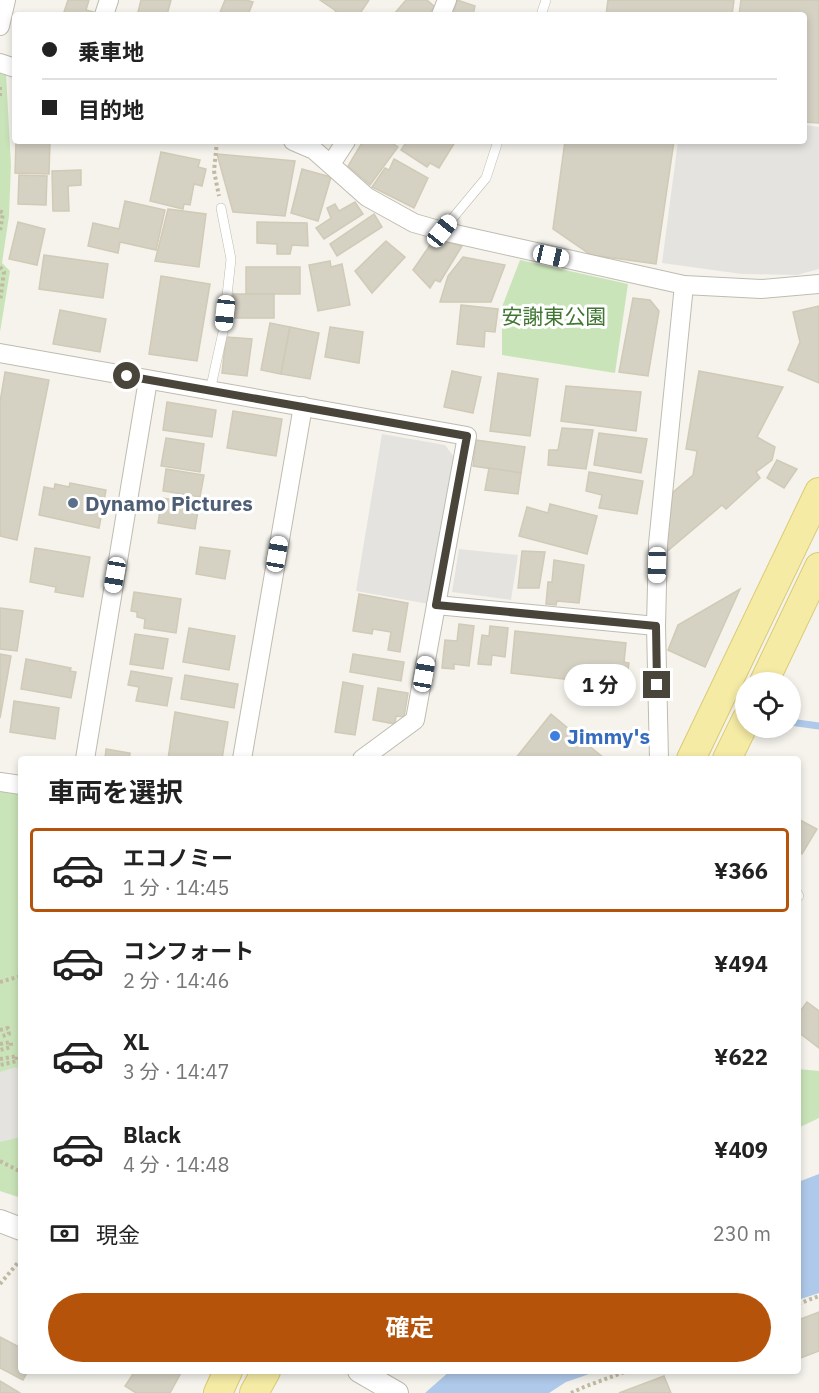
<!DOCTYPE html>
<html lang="ja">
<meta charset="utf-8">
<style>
:root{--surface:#fff;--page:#f6f6f6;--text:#222;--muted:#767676;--line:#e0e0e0;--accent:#b45309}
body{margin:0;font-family:"IBM Plex Sans","Noto Sans JP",sans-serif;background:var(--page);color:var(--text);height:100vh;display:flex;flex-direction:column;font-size:22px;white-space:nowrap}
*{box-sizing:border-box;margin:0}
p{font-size:20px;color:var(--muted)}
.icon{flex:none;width:33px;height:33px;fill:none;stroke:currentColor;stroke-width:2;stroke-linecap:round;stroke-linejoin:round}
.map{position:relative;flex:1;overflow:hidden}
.sheet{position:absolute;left:18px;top:756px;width:783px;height:618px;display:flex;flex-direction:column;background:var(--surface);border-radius:6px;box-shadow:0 3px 9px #0003}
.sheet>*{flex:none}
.guide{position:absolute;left:12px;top:12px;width:795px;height:132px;border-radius:6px;box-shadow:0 3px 9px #0003;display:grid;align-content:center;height:132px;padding:0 30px;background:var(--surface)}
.controls{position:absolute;left:735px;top:672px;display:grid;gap:12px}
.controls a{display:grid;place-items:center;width:66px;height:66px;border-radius:50%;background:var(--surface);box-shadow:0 3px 9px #0003;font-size:30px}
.end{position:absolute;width:27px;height:27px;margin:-14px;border:8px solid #49453a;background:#fff;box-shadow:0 0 0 3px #fff}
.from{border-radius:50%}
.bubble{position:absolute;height:42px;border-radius:21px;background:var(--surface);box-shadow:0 3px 9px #0003;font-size:20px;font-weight:700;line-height:42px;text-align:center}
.car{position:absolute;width:18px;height:36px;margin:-18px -9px;border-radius:8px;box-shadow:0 0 4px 2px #0007;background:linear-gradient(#fff 24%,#345 0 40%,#fff 0 76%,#345 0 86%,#fff 0)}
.guide b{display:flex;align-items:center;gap:21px;height:57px;font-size:22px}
.guide b+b{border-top:2px solid var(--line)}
.guide i{width:15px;height:15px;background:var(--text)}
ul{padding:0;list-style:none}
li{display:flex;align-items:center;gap:18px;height:84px;margin:0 12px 9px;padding:0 18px;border:3px solid transparent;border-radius:6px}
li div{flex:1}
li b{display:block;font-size:22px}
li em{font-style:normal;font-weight:700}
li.current{border-color:var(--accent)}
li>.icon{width:54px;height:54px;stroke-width:1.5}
h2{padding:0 30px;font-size:27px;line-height:72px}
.pay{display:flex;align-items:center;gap:15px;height:66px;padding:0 30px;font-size:22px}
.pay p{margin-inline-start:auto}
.button{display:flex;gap:12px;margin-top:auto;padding:12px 30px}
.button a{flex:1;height:69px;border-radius:36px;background:var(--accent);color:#fff;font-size:24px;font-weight:700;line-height:69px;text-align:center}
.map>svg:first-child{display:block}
.green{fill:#cae4b9}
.parking{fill:#e4e3e0}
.water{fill:#afc9eb}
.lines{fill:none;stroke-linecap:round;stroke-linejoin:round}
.stream{stroke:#afc9eb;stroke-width:7}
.building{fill:#d5d1c3;stroke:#d0cab6;stroke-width:1.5}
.service-casing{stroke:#bfbcaf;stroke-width:10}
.minor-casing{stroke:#bfbcaf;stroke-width:20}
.tertiary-casing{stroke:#bfbcaf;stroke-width:24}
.primary-casing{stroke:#dacb75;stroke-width:30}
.path{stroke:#c0baa2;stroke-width:4;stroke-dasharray:3 3;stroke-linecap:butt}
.service{stroke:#fff;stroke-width:9}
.minor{stroke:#fff;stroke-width:18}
.tertiary{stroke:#fff;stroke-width:22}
.primary{stroke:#f5eba5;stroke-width:28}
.route{stroke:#49453a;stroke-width:8}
.service-dot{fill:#5c6f8a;stroke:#fff;stroke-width:2}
.shop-dot{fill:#3f7fe0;stroke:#fff;stroke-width:2}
.labels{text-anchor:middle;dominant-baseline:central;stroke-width:6;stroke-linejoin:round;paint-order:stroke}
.park-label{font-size:21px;fill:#417632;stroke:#fff}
.service-label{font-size:21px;font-weight:bold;fill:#4e5e75;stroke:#fff;text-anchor:start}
.shop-label{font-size:21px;font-weight:bold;fill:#366cbe;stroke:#fff;text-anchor:start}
</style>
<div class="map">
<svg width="819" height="1393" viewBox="0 0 819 1393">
<rect width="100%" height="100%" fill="#f5f3ec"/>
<g class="green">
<path d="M 0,72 L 6,74 L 11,165 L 9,216 L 2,263 L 10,271 L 0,332 Z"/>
<path d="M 520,260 L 628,284 L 615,373 L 502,355 L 502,307 Z"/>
<path d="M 0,791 L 21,794 L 21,1198 L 0,1191 Z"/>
<path d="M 798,1069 L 819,1071 L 819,1118 L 798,1128 Z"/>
</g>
<g class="parking">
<path d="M 804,125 L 819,127 L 819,269 L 797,275 L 742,274 L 662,263 L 678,141 L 804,141 Z"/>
<path d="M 382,434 L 445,445 L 454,457 L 429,604 L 356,591 Z"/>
<path d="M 459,549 L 518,555 L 511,600 L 452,592 Z"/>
<path d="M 17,1067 L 21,1080 L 21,1137 L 0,1142 L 0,1072 Z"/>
</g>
<g class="water">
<path d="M 819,1174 L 819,1293 L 798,1300 L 798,1182 Z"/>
<path d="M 450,1371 L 598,1371 L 566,1382 L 549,1393 L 425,1393 Z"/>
</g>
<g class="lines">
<path class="stream" d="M 790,722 L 819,726"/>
</g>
<g class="building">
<path d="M 68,0 L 89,0 L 86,10 L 94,12 L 93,15 L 63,15 Z"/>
<path d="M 141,0 L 171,0 L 167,15 L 150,15 L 138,12 Z"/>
<path d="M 225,0 L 246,0 L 253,2 L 248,15 L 219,15 Z"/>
<path d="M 320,0 L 369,0 L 359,15 L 333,15 L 336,11 Z"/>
<path d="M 406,0 L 427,0 L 435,7 L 431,11 L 433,14 L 394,14 Z"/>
<path d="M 457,0 L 475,6 L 473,15 L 453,15 Z"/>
<path d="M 608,0 L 734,0 L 732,15 L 606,15 Z"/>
<path d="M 741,0 L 819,0 L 819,123 L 804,122 L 804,15 L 739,15 Z"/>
<path d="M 16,141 L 50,141 L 49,174 L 15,173 Z"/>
<path d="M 363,141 L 389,141 L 398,147 L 370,185 L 348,166 Z"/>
<path d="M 407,141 L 454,141 L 455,142 L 439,168 L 430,163 L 427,167 L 401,150 Z"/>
<path d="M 565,141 L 674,141 L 656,264 L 591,255 L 553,229 Z"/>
<path d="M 161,152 L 200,160 L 198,167 L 206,169 L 202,186 L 194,184 L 190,205 L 184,204 L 183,209 L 150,201 Z"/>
<path d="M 217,154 L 295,161 L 285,216 L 233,212 Z"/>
<path d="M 394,159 L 428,178 L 414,208 L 372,187 L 385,168 L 389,170 Z"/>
<path d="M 302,169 L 331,177 L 318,221 L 291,213 Z"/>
<path d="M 81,170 L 81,185 L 68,186 L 69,211 L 53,211 L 52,171 Z"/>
<path d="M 19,175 L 47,176 L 46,205 L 18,204 Z"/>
<path d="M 125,201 L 165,210 L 156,250 L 120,242 L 118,253 L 88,246 L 93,223 L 119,229 Z"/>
<path d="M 355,202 L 363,214 L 324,239 L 316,228 L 331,218 L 327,208 L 335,204 L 339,211 Z"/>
<path d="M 168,209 L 206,214 L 199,267 L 155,261 Z"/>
<path d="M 374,214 L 382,227 L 337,256 L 330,244 Z"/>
<path d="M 18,222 L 45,229 L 37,265 L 9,259 Z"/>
<path d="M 257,222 L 307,223 L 308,246 L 292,245 L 290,254 L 277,254 L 277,244 L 257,243 Z"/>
<path d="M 434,239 L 462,246 L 440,282 L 435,280 L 430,288 L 413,270 Z"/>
<path d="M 386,241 L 405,257 L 372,293 L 355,271 Z"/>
<path d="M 44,255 L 108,264 L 103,298 L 39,289 Z"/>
<path d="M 463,257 L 505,265 L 491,302 L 440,302 L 448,276 Z"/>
<path d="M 330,261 L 331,267 L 342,264 L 350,305 L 318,311 L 309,265 Z"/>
<rect x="246" y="267" width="54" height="27"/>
<path d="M 161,276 L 210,284 L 197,361 L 149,354 Z"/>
<path d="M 233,294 L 274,294 L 274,318 L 232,318 Z"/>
<path d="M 633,298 L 650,300 L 659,311 L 648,376 L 619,372 Z"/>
<path d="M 461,305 L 498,309 L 495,332 L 485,331 L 484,347 L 457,344 Z"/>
<path d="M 819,306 L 819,383 L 788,370 L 800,342 L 793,312 Z"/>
<path d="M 60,310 L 106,319 L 100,352 L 53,344 Z"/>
<path d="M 270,323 L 290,327 L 281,374 L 261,370 Z"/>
<path d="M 290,327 L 319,333 L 310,379 L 281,374 Z"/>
<path d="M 330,327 L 363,332 L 359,363 L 325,357 Z"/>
<path d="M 226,337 L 252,339 L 247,376 L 222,373 Z"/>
<path d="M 452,371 L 481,377 L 473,413 L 444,407 Z"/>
<path d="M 699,371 L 783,387 L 757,437 L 775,447 L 772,460 L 756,472 L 760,478 L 726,509 L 722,505 L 664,554 L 671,494 L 693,475 L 697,451 L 686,449 Z"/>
<path d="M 5,372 L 49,380 L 17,540 L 0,536 L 0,402 Z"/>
<path d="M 498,373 L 538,379 L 530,436 L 490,431 Z"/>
<path d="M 566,386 L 641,392 L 636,431 L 561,421 Z"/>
<path d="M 167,402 L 216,410 L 212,437 L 163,430 Z"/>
<path d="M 233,411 L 282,419 L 276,456 L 227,448 Z"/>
<path d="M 562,428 L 593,430 L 586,469 L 548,465 L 549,450 L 558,450 Z"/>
<path d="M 599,433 L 647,439 L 641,473 L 594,465 Z"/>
<path d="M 166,438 L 204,444 L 200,472 L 161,466 Z"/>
<path d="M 476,440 L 525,447 L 521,473 L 473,466 Z"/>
<path d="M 777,460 L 797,469 L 784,488 L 767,478 Z"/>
<path d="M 489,468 L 521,473 L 518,494 L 485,490 Z"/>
<path d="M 166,469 L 204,475 L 200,497 L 163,491 Z"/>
<path d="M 589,472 L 643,481 L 637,514 L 599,508 L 602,495 L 586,491 Z"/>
<path d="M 70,483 L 106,490 L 99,528 L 39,515 L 44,487 L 54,489 L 55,484 L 69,487 Z"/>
<path d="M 162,498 L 199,504 L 195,529 L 158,523 Z"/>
<path d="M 550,504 L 597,516 L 587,554 L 519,536 L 527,507 L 548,513 Z"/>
<path d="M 200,547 L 230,551 L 225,579 L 196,574 Z"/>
<path d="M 35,548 L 90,557 L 83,597 L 55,592 L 56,587 L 30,582 Z"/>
<path d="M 522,551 L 545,552 L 539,588 L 518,588 Z"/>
<path d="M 554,560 L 584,565 L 579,603 L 557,601 L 556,605 L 546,604 L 548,582 L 552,582 Z"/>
<path d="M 740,589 L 705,667 L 668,650 L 678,625 Z"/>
<path d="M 134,592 L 181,599 L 176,633 L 144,628 L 145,619 L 137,617 L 137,612 L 131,611 Z"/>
<path d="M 359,594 L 408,603 L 400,652 L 388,650 L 391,632 L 373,629 L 372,634 L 353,631 Z"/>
<path d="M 0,608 L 23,611 L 17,651 L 0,649 Z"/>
<path d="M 459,624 L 474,626 L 469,666 L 454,664 L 454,669 L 442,668 L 445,640 L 457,641 Z"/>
<path d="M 490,626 L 508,628 L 505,657 L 492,655 L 491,665 L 478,664 L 482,635 L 489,636 Z"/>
<path d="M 189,628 L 235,636 L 229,670 L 183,662 Z"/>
<path d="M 515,631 L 626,643 L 624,662 L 629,663 L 627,677 L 617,676 L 616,685 L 511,673 Z"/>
<path d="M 135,634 L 168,639 L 163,669 L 130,664 Z"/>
<path d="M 0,654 L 11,656 L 0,718 Z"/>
<path d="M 353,654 L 404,662 L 401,681 L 350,672 Z"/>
<path d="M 26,659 L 71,668 L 70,671 L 76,672 L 71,698 L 21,689 Z"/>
<path d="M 131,671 L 172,678 L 167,706 L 136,701 L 139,687 L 128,685 Z"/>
<path d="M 185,675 L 238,684 L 234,708 L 181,699 Z"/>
<path d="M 343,682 L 363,686 L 355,735 L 335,732 Z"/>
<path d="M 378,688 L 408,693 L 404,717 L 396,716 L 395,724 L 373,720 Z"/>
<path d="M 14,701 L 59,708 L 55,739 L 10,732 Z"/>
<path d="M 175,712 L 228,722 L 222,759 L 168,759 Z"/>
<path d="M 551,714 L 605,759 L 515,759 Z"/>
<path d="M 106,749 L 130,753 L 129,759 L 105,759 Z"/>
<path d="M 798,819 L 817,829 L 802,854 L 798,851 Z"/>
<path d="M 807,1002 L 819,1011 L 819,1048 L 798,1032 L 798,1014 Z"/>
<path d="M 819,1312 L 819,1351 L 798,1359 L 798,1320 Z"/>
<path d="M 0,1337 L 21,1348 L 21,1371 L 28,1371 L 23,1380 L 0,1368 Z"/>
<path d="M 135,1371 L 182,1371 L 170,1393 L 136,1393 L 125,1386 Z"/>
<path d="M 664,1376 L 671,1393 L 619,1393 Z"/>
<path d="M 0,1381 L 20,1393 L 0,1393 Z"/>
</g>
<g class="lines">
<g class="service-casing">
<g id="service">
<path d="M 541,15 L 546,0"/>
<path d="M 442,231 L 486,178 L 498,141"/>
<path d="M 210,391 L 223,332 L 231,259 L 221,208"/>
<path d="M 798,894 L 799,896"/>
</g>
</g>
<g class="minor-casing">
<g id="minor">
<path d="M 104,15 L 109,0"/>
<path d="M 441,15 L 447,0"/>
<path d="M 0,26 L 6,0"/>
<path d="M 0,63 L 15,68"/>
<path d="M 293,141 L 314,150 L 367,197 L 414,223 L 442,231 L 684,285 L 761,289 L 819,284"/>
<path d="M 331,164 L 346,141"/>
<path d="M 0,353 L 467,436 L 415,720 L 362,759"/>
<path d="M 436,605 L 656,626"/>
<path d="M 85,759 L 148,380"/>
<path d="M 242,759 L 303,406"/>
<path d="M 659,759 L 656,626 L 658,544 L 684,285"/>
<path d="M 0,782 L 21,785"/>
</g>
</g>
<g class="tertiary-casing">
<g id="tertiary">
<path d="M 0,1221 L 21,1229"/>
<path d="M 359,1371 L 397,1393"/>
</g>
</g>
<g class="primary-casing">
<g id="primary">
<path d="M 764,682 L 819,567"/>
<path d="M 691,759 L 819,492"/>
<path d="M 727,759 L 746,720"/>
<path d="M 218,1393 L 228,1371"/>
<path d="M 254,1393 L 266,1371"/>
</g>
</g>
<g class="path">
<path d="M 0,87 L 0,96"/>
<path d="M 217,141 L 214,171 L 219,196"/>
<path d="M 0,211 L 3,213 L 0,231"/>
<path d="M 0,267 L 4,272 L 0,301"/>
<path d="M 0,982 L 21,976"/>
<path d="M 0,1030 L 8,1028 L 9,1034 L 0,1037"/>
<path d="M 0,1044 L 11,1042 L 11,1047 L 0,1050"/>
<path d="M 0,1059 L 17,1056 L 17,1061 L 0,1065"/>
<path d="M 0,1161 L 21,1172"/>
<path d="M 0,1284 L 21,1259"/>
<path d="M 798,1304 L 819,1296"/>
<path d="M 571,1393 L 584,1387 L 627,1371"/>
</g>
<use href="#service" class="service"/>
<use href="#minor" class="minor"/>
<use href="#tertiary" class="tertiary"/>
<use href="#primary" class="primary"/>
</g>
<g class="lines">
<path class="route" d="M 127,376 L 467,436 L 436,605 L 656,626 L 657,685"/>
</g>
<circle class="service-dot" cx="73" cy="503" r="6"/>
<circle class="shop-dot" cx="555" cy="736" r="6"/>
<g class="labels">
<g class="park-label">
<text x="554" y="316">安謝東公園</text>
</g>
<g class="service-label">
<text x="85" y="503">Dynamo Pictures</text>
</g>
<g class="shop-label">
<text x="567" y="736">Jimmy's</text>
</g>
</g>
</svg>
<div class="controls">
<a><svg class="icon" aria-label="locate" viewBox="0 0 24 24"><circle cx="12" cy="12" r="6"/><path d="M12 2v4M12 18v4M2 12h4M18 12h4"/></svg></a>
</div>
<i class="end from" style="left:127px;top:376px"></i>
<i class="end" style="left:657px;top:685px"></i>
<div class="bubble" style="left:564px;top:664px;width:72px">1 分</div>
<i class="car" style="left:442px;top:231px;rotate:39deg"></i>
<i class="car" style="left:551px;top:256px;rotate:103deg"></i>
<i class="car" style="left:225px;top:313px;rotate:186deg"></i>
<i class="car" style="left:277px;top:554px;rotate:10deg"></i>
<i class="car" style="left:657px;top:565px;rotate:181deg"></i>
<i class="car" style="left:115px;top:575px;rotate:190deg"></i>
<i class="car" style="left:424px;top:674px;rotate:10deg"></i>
<div class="guide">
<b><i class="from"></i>乗車地</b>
<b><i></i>目的地</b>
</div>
<section class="sheet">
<h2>車両を選択</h2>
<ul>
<li class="current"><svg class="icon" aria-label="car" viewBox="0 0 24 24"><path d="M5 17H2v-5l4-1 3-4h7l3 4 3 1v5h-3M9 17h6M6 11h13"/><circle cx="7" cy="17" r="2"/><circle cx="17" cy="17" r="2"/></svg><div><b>エコノミー</b><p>1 分 · 14:45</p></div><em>¥366</em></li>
<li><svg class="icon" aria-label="car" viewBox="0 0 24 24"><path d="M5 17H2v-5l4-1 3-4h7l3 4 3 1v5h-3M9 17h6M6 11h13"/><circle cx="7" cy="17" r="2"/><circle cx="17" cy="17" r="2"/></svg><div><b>コンフォート</b><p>2 分 · 14:46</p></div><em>¥494</em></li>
<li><svg class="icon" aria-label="car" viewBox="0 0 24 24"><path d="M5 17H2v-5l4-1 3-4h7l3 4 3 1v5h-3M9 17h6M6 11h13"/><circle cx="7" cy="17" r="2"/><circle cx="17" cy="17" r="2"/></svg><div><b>XL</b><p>3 分 · 14:47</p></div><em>¥622</em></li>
<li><svg class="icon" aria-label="car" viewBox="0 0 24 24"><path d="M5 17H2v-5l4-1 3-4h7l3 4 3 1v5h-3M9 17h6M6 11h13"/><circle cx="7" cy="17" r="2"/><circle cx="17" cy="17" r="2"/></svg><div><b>Black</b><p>4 分 · 14:48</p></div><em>¥409</em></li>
</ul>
<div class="pay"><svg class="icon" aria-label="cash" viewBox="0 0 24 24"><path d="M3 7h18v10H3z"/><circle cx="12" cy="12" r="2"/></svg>現金<p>230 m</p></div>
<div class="button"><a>確定</a></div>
</section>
</div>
